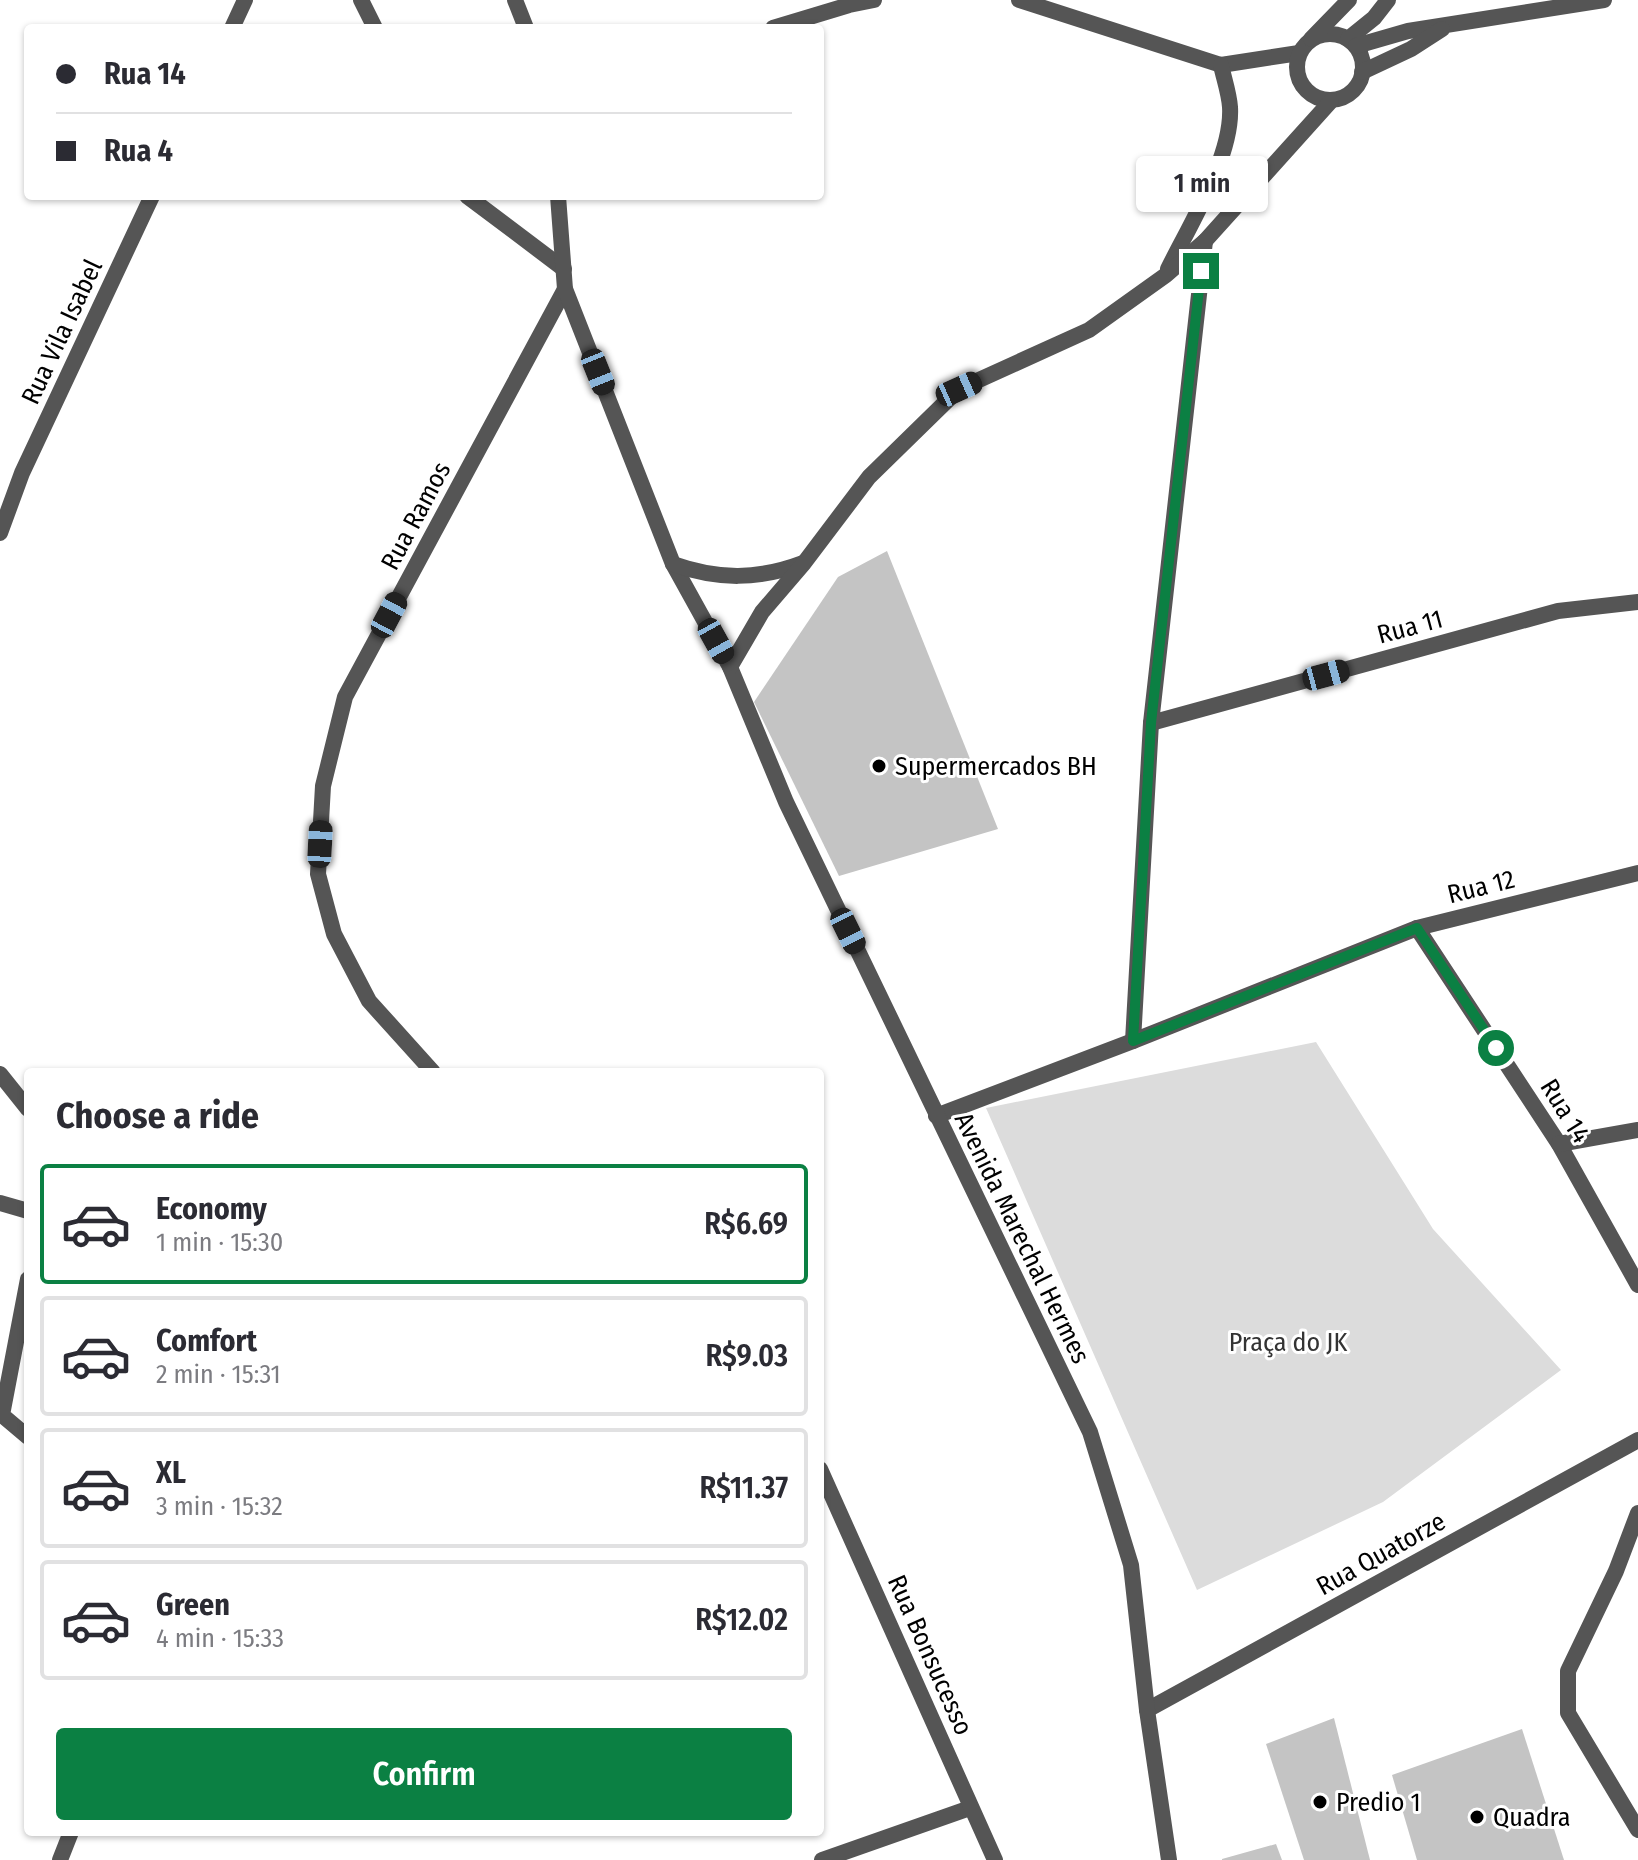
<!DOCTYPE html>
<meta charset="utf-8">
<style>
:root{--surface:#fff;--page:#f7f7f7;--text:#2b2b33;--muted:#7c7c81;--line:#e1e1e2;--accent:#0b8043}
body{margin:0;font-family:"Fira Sans Condensed",sans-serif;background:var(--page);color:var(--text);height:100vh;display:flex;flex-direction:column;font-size:30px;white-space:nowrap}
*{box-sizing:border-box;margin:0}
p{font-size:26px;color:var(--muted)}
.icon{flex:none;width:44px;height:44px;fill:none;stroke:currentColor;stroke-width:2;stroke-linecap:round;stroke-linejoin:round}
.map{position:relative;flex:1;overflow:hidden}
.sheet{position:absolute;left:24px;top:1068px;width:800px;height:768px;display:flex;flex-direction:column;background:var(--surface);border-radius:8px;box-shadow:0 2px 6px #0004}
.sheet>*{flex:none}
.guide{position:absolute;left:24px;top:24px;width:800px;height:176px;border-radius:8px;box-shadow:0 2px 6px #0004;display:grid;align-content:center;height:176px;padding:0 32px;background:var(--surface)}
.end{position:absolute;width:36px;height:36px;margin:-18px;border:10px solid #0b8043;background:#fff;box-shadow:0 0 0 4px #fff}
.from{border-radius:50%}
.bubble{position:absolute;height:56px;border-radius:8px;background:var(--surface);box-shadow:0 2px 6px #0004;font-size:26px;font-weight:600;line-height:56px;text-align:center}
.car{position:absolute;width:24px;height:48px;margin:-24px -12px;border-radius:10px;box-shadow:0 0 6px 2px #0007;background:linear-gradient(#222 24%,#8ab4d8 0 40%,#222 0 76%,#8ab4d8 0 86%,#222 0)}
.guide b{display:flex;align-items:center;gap:28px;height:76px;font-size:30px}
.guide b+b{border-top:2px solid var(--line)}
.guide i{width:20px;height:20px;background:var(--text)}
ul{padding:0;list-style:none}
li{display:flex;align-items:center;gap:24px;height:120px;margin:0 16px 12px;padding:0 16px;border:4px solid var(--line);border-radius:8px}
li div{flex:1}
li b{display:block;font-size:30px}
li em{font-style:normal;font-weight:600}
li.active{border-color:var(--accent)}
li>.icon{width:72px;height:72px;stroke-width:1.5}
h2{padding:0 32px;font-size:36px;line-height:96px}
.primary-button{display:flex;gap:16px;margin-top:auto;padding:16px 32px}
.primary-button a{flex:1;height:92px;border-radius:8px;background:var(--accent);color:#fff;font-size:32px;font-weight:600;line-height:92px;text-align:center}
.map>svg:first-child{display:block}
.green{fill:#dcdcdc}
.building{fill:#c4c4c4}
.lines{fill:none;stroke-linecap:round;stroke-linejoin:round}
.service{stroke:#555;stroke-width:16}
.minor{stroke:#555;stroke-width:16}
.tertiary{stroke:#555;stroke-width:16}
.route{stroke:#0b8043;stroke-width:10}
.poi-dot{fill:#000;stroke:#fff;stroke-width:3}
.labels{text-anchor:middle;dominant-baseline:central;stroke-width:6;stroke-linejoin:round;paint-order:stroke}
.street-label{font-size:26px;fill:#000;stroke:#fff}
.poi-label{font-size:26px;fill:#000;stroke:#fff;text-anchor:start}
.park-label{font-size:26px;fill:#333;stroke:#fff}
</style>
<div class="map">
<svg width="1638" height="1860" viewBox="0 0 1638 1860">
<rect width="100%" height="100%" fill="#fff"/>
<path class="green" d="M 1316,1042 L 1433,1229 L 1561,1370 L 1383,1502 L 1197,1590 L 986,1108 Z"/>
<g class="building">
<path d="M 887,551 L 998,829 L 839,876 L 754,702 L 838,577 Z"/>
<path d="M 1334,1718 L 1370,1860 L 1304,1860 L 1266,1744 Z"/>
<path d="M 1522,1729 L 1564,1860 L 1417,1860 L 1392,1775 Z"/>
<path d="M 1276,1844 L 1282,1860 L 1222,1860 L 1222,1859 Z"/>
</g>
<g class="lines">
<path class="service" d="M 822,1860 L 970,1808"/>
<g class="minor">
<path d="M 361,0 L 375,28"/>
<path d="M 515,0 L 526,28"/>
<path d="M 232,28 L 245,0"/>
<path d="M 467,196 L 564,269"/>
<path d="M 0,533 L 22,473 L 152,196"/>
<path d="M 1151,723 L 1558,611 L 1638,602"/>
<path d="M 1417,928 L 1559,1144 L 1638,1285"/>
<path d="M 1133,1041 L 1151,723 L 1205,241"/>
<path d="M 433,1072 L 369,1001 L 334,934 L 318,874 L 323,786 L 345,697 L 565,289"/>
<path d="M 0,1074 L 28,1109"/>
<path d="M 936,1116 L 1133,1041 L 1417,928 L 1638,873"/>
<path d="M 1559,1144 L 1638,1130"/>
<path d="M 0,1203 L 28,1211"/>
<path d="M 28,1279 L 2,1415 L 28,1437"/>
<path d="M 820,1469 L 995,1860"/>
<path d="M 1638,1513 L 1616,1571 L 1568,1671 L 1568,1713 L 1638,1830"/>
<path d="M 1147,1710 L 1638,1440"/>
<path d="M 60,1860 L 71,1832"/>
</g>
<g class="tertiary">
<path d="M 1019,0 L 1221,65 L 1299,53"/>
<path d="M 773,28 L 849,5 L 874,0"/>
<circle cx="1330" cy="67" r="33"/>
<path d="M 1311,39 L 1349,0"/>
<path d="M 1348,39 L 1374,18 L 1388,0"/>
<path d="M 1356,46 L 1408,31 L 1604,0"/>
<path d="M 1362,72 L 1411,49 L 1442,29"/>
<path d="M 558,196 L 565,289 L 673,564 L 730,667 L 786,802 L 1090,1432 L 1131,1565 L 1147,1710 L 1169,1860"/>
<path d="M 1168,269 C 1189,226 1233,156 1230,107 C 1229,93 1224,79 1221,65"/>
<path d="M 673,564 C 718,580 758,580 803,563"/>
<path d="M 730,667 L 762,612 L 804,563 L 869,477 L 959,389 L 1089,330 L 1166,275 L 1205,241 L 1331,101"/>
</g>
</g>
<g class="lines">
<path class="route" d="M 1201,271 L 1151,723 L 1133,1041 L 1417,928 L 1496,1048"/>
</g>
<g class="poi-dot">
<circle cx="879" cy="766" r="8"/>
<circle cx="1320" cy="1802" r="8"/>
<circle cx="1477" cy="1817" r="8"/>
</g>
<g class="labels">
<g class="street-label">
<text transform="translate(62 332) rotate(-65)">Rua Vila Isabel</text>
<text transform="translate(416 516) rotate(-62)">Rua Ramos</text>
<text transform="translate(1410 627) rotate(-15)">Rua 11</text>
<text transform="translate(1481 887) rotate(-14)">Rua 12</text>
<text transform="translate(1565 1111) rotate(58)">Rua 14</text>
<text transform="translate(1022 1238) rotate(64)">Avenida Marechal Hermes</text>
<text transform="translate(1381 1554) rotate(-29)">Rua Quatorze</text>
<text transform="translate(930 1655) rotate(66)">Rua Bonsucesso</text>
</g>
<g class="poi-label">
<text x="895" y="766">Supermercados BH</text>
<text x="1336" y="1802">Predio 1</text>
<text x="1493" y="1817">Quadra</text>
</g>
<g class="park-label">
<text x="1288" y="1342">Praça do JK</text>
</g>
</g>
</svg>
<i class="end from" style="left:1496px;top:1048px"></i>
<i class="end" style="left:1201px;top:271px"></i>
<div class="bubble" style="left:1136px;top:156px;width:132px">1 min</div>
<i class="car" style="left:598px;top:372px;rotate:158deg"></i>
<i class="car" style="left:959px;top:389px;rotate:66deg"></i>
<i class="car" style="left:389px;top:615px;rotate:28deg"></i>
<i class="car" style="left:716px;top:641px;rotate:151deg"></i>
<i class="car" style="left:1326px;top:675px;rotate:75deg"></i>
<i class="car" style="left:320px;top:844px;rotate:3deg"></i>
<i class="car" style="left:848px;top:931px;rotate:154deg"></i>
<div class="guide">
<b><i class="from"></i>Rua 14</b>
<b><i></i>Rua 4</b>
</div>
<section class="sheet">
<h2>Choose a ride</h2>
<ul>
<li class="active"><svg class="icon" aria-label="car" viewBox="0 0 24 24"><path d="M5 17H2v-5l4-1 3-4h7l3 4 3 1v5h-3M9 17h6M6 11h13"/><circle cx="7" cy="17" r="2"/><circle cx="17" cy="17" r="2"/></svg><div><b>Economy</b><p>1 min · 15:30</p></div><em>R$6.69</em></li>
<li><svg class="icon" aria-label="car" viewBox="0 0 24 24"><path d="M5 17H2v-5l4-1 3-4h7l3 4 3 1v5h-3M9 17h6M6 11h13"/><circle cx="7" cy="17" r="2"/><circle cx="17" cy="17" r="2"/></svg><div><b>Comfort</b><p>2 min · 15:31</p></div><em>R$9.03</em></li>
<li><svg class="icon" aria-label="car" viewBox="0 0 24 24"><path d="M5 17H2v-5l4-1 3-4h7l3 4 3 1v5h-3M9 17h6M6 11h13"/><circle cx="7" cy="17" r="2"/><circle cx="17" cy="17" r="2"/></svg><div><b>XL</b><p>3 min · 15:32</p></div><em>R$11.37</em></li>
<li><svg class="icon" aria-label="car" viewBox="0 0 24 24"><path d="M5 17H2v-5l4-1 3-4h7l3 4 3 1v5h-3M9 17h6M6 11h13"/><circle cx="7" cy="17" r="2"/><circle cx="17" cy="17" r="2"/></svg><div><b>Green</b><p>4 min · 15:33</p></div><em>R$12.02</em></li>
</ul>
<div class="primary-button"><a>Confirm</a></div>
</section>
</div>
